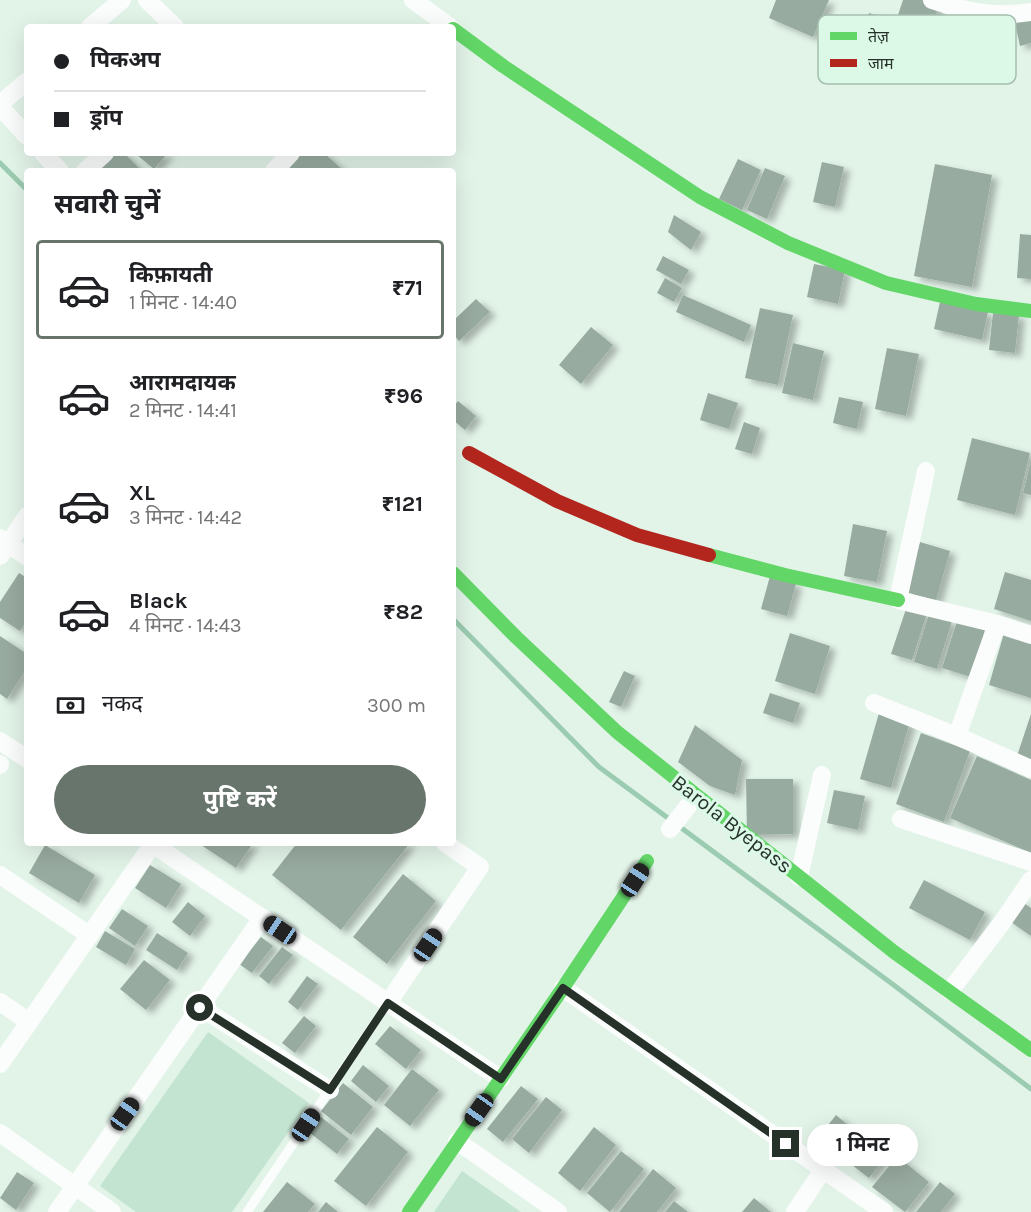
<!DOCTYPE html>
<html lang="hi">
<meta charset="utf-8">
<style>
:root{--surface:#fff;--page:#f2f2f2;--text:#202124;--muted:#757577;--line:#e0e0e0;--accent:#68756c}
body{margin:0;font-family:Karla,"Noto Sans Devanagari",sans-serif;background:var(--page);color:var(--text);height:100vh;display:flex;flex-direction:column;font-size:22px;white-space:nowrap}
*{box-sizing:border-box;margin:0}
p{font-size:20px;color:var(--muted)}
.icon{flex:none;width:33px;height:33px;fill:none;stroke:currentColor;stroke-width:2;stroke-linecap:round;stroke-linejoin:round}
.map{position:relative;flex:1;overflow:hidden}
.sheet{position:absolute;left:24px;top:168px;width:432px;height:678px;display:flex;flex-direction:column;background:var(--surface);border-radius:6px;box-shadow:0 6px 24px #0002}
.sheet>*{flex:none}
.guide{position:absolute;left:24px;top:24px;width:432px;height:132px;border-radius:6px;box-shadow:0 6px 24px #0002;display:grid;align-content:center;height:132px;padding:0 30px;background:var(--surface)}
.end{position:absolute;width:27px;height:27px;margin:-14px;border:8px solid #26312a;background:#fff;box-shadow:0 0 0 3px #fff}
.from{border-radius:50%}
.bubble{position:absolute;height:42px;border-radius:21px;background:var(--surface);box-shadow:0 6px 24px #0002;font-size:20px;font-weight:700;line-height:42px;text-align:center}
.car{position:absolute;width:18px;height:36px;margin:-18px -9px;border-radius:8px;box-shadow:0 0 4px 2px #0007;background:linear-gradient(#222 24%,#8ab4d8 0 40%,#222 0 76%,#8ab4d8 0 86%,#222 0)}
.guide b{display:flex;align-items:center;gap:21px;height:57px;font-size:22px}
.guide b+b{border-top:2px solid var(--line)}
.guide i{width:15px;height:15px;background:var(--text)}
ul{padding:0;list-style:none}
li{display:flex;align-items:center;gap:18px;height:99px;margin:0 12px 9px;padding:0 18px;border:3px solid transparent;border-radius:6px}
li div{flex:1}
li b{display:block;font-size:22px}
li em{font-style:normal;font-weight:700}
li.active{border-color:var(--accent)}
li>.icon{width:54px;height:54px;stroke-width:1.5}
h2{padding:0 30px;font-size:27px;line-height:72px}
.pay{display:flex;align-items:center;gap:15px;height:66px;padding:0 30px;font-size:22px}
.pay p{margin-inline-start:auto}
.action{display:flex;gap:12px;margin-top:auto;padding:12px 30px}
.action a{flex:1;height:69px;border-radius:36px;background:var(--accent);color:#fff;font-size:24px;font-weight:700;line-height:69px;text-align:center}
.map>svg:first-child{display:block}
.green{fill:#c2e4d0}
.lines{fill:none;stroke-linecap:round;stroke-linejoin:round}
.stream{stroke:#9bcbb0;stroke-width:5}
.building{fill:#98aba0;filter:url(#shadow)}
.lane{stroke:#fbfdfc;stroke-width:9}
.street{stroke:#fbfdfc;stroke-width:18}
.fast{stroke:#63d668;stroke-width:14}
.jam{stroke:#b3261e;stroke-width:14}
.route{stroke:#26312a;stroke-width:8}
.labels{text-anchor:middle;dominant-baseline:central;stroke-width:6;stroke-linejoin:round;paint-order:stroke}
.street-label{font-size:21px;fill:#26312a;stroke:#dcf9e7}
.key{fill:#dcf9e7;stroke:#a5bdae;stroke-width:1.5}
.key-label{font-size:16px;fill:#26312a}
</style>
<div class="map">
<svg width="1031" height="1212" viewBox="0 0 1031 1212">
<defs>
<filter id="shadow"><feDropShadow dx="6" dy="4" stdDeviation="3" flood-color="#0004"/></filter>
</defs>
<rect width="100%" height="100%" fill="#e2f3e8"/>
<g class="green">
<path d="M 208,1032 L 309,1103 L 232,1212 L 136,1212 L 100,1186 Z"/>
<path d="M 462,1171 L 521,1212 L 434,1212 Z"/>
</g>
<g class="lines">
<g class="stream">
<path d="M 0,163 L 27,190"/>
<path d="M 453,619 L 599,767 L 891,983 L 1031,1089"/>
</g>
</g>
<g class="building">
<path d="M 776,0 L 829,0 L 813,37 L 769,18 Z"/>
<path d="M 903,0 L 922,0 L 939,6 L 930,30 L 897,18 Z"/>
<path d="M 869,13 L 908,25 L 900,52 L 861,40 Z"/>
<path d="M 1031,19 L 1031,43 L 1020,46 L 1015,23 Z"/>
<path d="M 112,153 L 124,153 L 142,171 L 94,171 Z"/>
<path d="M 139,153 L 168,153 L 154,169 L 137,155 Z"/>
<path d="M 302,153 L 324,153 L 344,171 L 286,171 Z"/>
<path d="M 738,159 L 761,170 L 742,210 L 719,199 Z"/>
<path d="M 822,162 L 844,167 L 835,207 L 813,202 Z"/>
<path d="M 935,164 L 992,175 L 972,287 L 914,276 Z"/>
<path d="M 765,168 L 785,176 L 767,219 L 747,210 Z"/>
<path d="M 674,215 L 701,232 L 691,250 L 668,232 Z"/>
<path d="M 1020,234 L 1031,235 L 1031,279 L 1017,278 Z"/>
<path d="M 663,256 L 689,270 L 681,284 L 656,270 Z"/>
<path d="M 814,264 L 845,270 L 838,304 L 807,297 Z"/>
<path d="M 665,278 L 682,288 L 674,302 L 657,293 Z"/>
<path d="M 683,295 L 751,325 L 744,342 L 676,312 Z"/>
<path d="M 476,299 L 490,312 L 459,341 L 453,334 L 453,321 Z"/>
<path d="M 940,302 L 988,312 L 982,340 L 934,329 Z"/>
<path d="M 760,308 L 793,315 L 778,385 L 745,378 Z"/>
<path d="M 993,313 L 1019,315 L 1015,353 L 989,350 Z"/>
<path d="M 591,327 L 613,345 L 581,384 L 559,365 Z"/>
<path d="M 793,343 L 824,351 L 813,400 L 782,393 Z"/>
<path d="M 887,348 L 919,354 L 906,416 L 875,409 Z"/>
<path d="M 708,393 L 738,403 L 729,429 L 700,420 Z"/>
<path d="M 839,397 L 863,402 L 857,429 L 833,423 Z"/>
<path d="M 458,401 L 476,416 L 465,430 L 453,420 L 453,407 Z"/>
<path d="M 744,422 L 760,428 L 752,454 L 735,449 Z"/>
<path d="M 972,438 L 1030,453 L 1015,515 L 957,500 Z"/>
<path d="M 1030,465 L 1031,465 L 1031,495 L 1023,493 Z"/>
<path d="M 853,524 L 887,531 L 877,582 L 844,576 Z"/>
<path d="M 920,542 L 950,551 L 936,601 L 906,592 Z"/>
<path d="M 1005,572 L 1031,580 L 1031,621 L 994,609 Z"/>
<path d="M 19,573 L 27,578 L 27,620 L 20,631 L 0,618 L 0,602 Z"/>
<path d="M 770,576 L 796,584 L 787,616 L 761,609 Z"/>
<path d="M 907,606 L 927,613 L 912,660 L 891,654 Z"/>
<path d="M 929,614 L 952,621 L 937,669 L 914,662 Z"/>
<path d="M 957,621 L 985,630 L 971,677 L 942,668 Z"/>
<path d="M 790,633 L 830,646 L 815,694 L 775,681 Z"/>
<path d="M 1004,633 L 1031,641 L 1031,698 L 989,685 Z"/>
<path d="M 0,636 L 27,654 L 27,668 L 7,699 L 0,694 Z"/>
<path d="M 624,671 L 635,676 L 621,707 L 609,702 Z"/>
<path d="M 770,693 L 800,703 L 793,723 L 763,713 Z"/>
<path d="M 879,713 L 910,722 L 891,788 L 860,779 Z"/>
<path d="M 1031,714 L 1031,764 L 1016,759 Z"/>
<path d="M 695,725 L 742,760 L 735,795 L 710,786 L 678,762 Z"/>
<path d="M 921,733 L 970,751 L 944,822 L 896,804 Z"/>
<path d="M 977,756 L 1031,780 L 1031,853 L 950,818 Z"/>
<path d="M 746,779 L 793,779 L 793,834 L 747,835 Z"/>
<path d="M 834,790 L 865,796 L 858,830 L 827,823 Z"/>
<path d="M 198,843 L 253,843 L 236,868 Z"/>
<path d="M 297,843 L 410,843 L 341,930 L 272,875 Z"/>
<path d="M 45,845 L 95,875 L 79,903 L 29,873 Z"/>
<path d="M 150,865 L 181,884 L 166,908 L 135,888 Z"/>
<path d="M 403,874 L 436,901 L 387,964 L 353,937 Z"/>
<path d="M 924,880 L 985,912 L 970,940 L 909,908 Z"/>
<path d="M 1021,901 L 1031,908 L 1031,936 L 1008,920 Z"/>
<path d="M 188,902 L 205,916 L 190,936 L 172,922 Z"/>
<path d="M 122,909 L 148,926 L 135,946 L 109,928 Z"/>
<path d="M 105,931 L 135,949 L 126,965 L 96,947 Z"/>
<path d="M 157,933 L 188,953 L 177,970 L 146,950 Z"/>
<path d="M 261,937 L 273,946 L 252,973 L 239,964 Z"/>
<path d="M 282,947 L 293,955 L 269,984 L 259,976 Z"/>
<path d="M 144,960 L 170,980 L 146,1010 L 120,989 Z"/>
<path d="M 307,976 L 318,984 L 298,1010 L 288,1002 Z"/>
<path d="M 304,1016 L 316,1026 L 295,1053 L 282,1043 Z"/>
<path d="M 390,1026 L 421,1050 L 406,1069 L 375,1044 Z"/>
<path d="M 363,1065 L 389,1086 L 376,1102 L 351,1081 Z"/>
<path d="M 412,1069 L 439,1090 L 410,1126 L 384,1105 Z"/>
<path d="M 343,1083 L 373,1107 L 351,1135 L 321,1111 Z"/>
<path d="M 521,1086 L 538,1099 L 503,1142 L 487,1129 Z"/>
<path d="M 546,1097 L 562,1110 L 529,1153 L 512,1139 Z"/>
<path d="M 836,1115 L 848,1125 L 834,1144 L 821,1134 Z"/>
<path d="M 321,1117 L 349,1139 L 337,1154 L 309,1132 Z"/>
<path d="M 377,1127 L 408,1152 L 366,1206 L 334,1181 Z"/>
<path d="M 594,1127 L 616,1145 L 580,1191 L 558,1173 Z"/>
<path d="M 875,1136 L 892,1149 L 869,1178 L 852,1165 Z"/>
<path d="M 621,1151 L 644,1169 L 610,1212 L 587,1193 Z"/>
<path d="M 897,1156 L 929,1182 L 905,1212 L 872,1187 Z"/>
<path d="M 653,1169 L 676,1188 L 657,1212 L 619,1212 Z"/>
<path d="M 17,1172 L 34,1183 L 16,1210 L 0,1198 Z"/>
<path d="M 287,1182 L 315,1204 L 308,1212 L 263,1212 Z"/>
<path d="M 940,1182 L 955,1194 L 941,1212 L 916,1212 Z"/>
<path d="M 754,1198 L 771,1212 L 742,1212 Z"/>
<path d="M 674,1201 L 688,1212 L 665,1212 Z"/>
<path d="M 326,1202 L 338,1212 L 318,1212 Z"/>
</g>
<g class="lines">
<path class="lane" d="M 247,1212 L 388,1003"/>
<g class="street">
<path d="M 147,0 L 175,27"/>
<path d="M 413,0 L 450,27"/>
<path d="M 932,0 C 968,12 993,18 1031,12"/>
<path d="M 90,27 L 122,0"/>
<path d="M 0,104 L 27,81"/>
<path d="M 0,107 L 27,136"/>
<path d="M 43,153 L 60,171"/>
<path d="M 85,171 L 105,153"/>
<path d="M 274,171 L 291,153"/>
<path d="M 926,471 L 898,600 L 997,624 L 1031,635"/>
<path d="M 0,538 L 27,557"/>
<path d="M 0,556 L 27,516"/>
<path d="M 874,703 L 957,736 L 1031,769"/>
<path d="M 957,736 L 997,624"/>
<path d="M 0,741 L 27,759"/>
<path d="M 0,765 L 0,764"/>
<path d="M 901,819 L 1031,862"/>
<path d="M 670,829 L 696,796"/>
<path d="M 151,843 L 501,1079"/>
<path d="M 0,875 L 89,935"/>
<path d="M 799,877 L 822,775"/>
<path d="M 563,988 L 884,1212"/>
<path d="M 950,991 L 1001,924 L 1031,880"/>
<path d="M 0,1002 L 29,1022"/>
<path d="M 388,1003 L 480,867 L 445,843"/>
<path d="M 200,1007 L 330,1090"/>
<path d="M 0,1064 L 153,844"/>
<path d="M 0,1133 L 112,1212"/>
<path d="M 457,1141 L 558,1212"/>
<path d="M 57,1212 L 262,918"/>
<path d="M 795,1212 L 823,1170"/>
</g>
<g class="fast">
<path d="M 453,29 L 503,66 L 700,197 L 788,243 L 886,283 L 976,304 L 1031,311"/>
<path d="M 709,555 L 785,575 L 898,600"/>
<path d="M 453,573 L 516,637 L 617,732 L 894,952 L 1031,1050"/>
<path d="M 409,1212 L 563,988 L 647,861"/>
</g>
<path class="jam" d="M 469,453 L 557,501 L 637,535 L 709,555"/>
</g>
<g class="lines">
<path class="route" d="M 200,1008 L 330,1090 L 388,1003 L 501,1079 L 563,988 L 786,1144"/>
</g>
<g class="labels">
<g class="street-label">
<text transform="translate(732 824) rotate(38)">Barola Byepass</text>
</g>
</g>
<rect x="818" y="15" width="198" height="69" rx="9" class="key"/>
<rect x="830" y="32" width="27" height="8" fill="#63d668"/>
<rect x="830" y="59" width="27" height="8" fill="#b3261e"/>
<g class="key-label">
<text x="868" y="42">तेज़</text>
<text x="868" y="69">जाम</text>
</g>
</svg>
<i class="end from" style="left:200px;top:1008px"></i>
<i class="end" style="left:786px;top:1144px"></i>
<div class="bubble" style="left:807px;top:1124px;width:111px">1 मिनट</div>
<i class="car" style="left:635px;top:880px;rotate:33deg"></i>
<i class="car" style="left:280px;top:930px;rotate:304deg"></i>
<i class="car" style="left:428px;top:945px;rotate:34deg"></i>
<i class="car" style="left:479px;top:1110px;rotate:215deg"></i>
<i class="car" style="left:125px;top:1114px;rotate:35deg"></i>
<i class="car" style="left:306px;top:1125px;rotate:34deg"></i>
<div class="guide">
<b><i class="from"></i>पिकअप</b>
<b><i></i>ड्रॉप</b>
</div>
<section class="sheet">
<h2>सवारी चुनें</h2>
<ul>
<li class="active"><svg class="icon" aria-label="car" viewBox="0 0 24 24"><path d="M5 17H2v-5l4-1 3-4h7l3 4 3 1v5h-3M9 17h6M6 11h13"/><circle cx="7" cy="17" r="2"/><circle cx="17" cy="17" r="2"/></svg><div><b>किफ़ायती</b><p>1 मिनट · 14:40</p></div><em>₹71</em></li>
<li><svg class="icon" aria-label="car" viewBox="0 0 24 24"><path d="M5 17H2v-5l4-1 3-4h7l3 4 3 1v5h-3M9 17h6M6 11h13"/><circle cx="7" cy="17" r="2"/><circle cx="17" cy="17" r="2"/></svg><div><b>आरामदायक</b><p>2 मिनट · 14:41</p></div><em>₹96</em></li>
<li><svg class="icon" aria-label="car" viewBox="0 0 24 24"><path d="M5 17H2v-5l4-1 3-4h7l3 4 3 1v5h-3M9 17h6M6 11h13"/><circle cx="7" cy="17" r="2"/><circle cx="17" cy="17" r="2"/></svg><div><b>XL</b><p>3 मिनट · 14:42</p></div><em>₹121</em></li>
<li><svg class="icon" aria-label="car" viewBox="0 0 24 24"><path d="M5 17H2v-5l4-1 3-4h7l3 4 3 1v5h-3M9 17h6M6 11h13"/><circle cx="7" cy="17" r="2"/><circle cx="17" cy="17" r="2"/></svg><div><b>Black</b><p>4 मिनट · 14:43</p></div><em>₹82</em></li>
</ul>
<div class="pay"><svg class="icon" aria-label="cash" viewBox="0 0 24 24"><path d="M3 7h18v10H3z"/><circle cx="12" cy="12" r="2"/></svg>नकद<p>300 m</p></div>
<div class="action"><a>पुष्टि करें</a></div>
</section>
</div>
